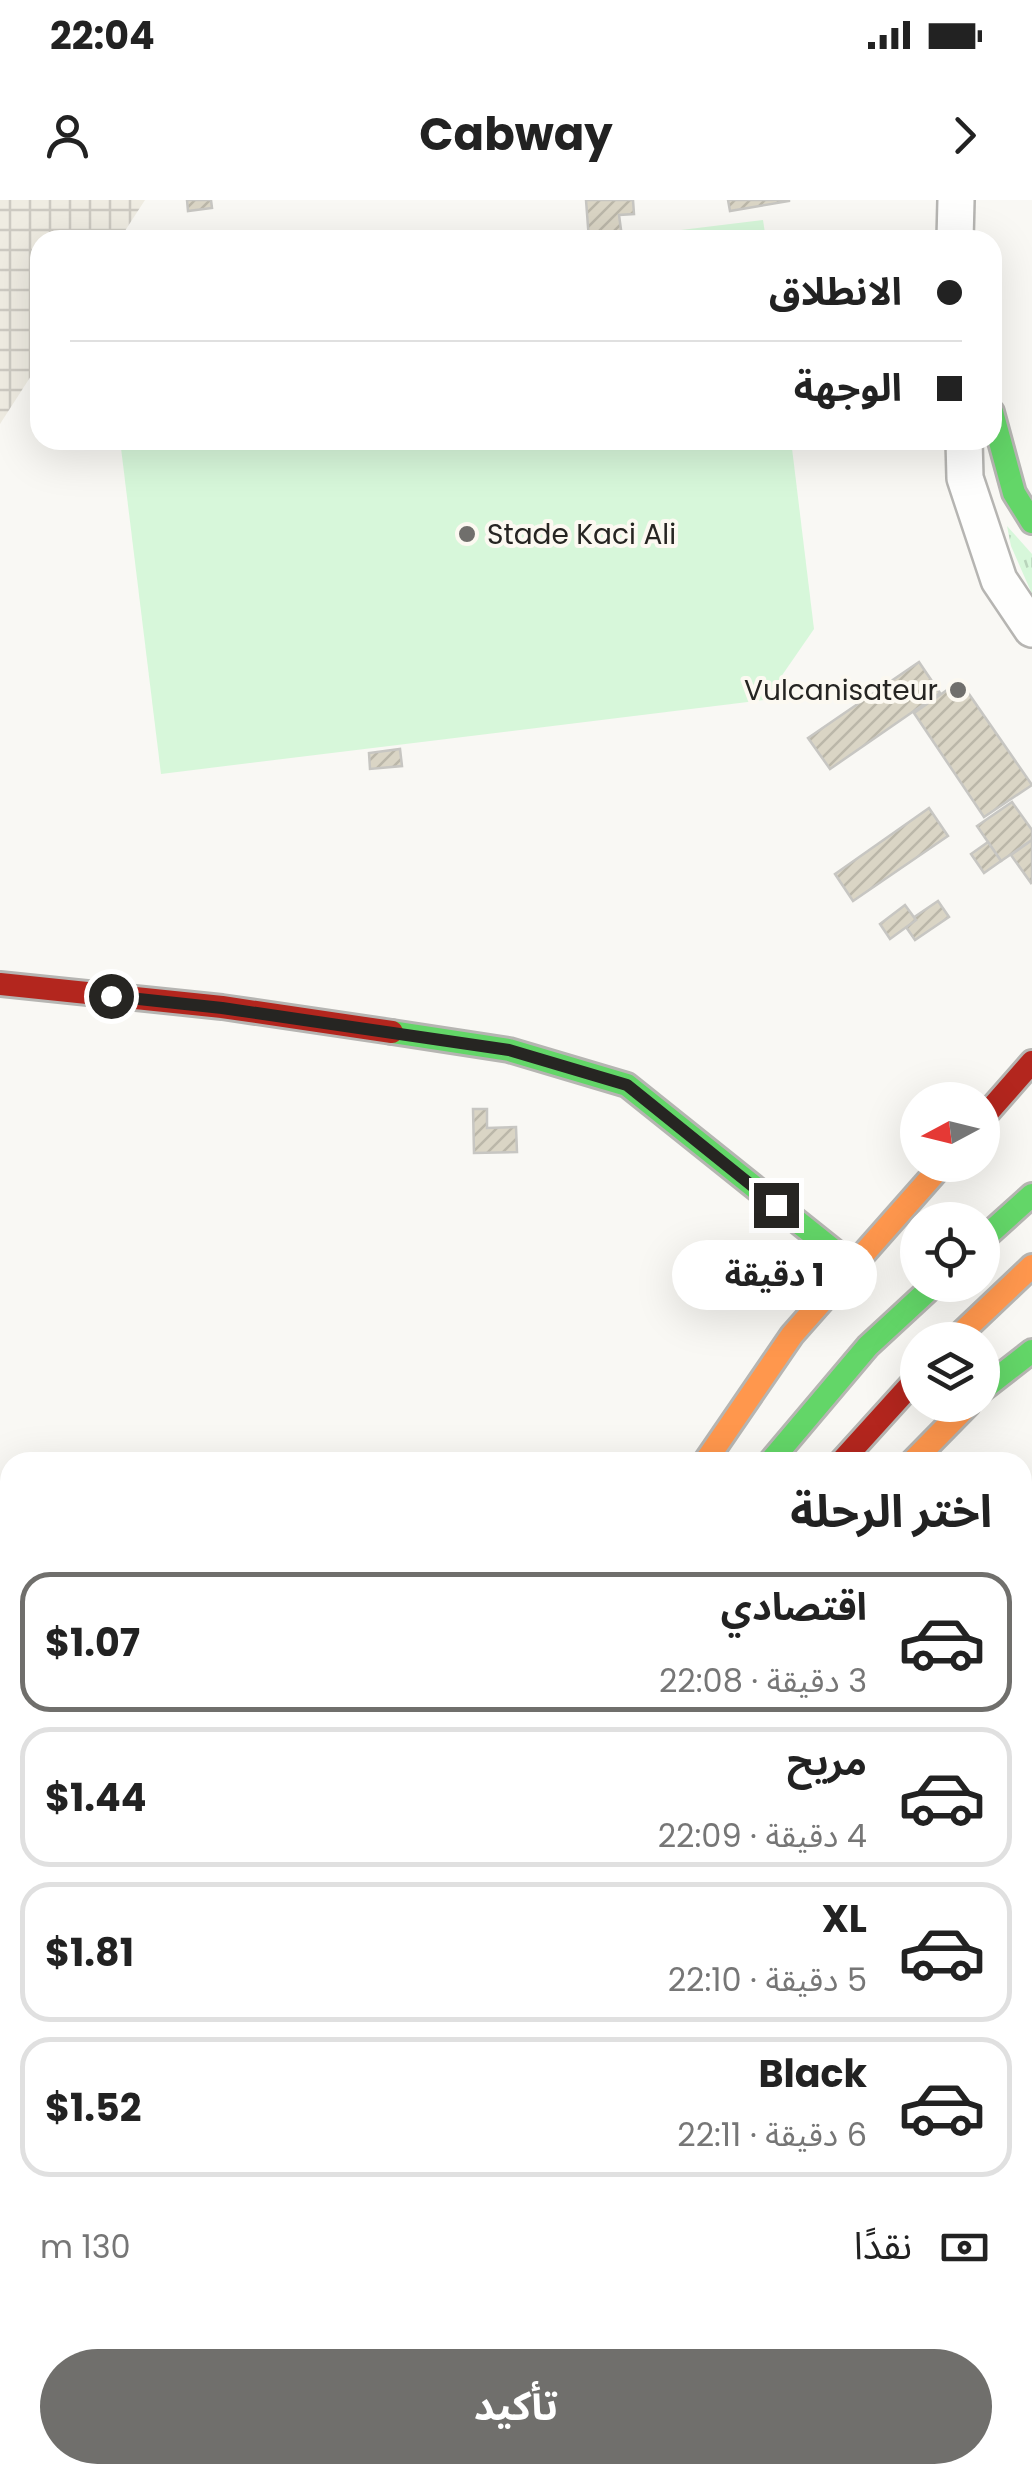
<!DOCTYPE html>
<html lang="ar">
<meta charset="utf-8">
<style>
:root{--surface:#fff;--page:#f6f6f6;--text:#222;--muted:#767676;--line:#e0e0e0;--accent:#706f6c}
body{margin:0;font-family:Poppins,"Noto Sans Arabic",sans-serif;background:var(--page);color:var(--text);direction:rtl;height:100vh;display:flex;flex-direction:column;font-size:38px;white-space:nowrap}
*{box-sizing:border-box;margin:0}
p{font-size:32px;color:var(--muted)}
.icon{flex:none;width:55px;height:55px;fill:none;stroke:currentColor;stroke-width:2;stroke-linecap:round;stroke-linejoin:round}
.map{position:relative;flex:1;overflow:hidden;direction:ltr}
.drawer{position:absolute;left:0px;top:1252px;width:1032px;height:1032px;display:flex;flex-direction:column;background:var(--surface);border-radius:30px 30px 0 0;box-shadow:0 10px 40px #0002;direction:rtl}
.drawer>*{flex:none}
.guide{position:absolute;left:30px;top:30px;width:972px;height:220px;border-radius:30px;box-shadow:0 10px 40px #0002;direction:rtl;display:grid;align-content:center;height:220px;padding:0 40px;background:var(--surface)}
.needle{width:65px;rotate:263deg}
.tools{position:absolute;left:900px;top:882px;display:grid;gap:20px}
.tools a{display:grid;place-items:center;width:100px;height:100px;border-radius:50%;background:var(--surface);box-shadow:0 10px 40px #0002;font-size:50px}
.end{position:absolute;width:45px;height:45px;margin:-22px;border:12px solid #262522;background:#fff;box-shadow:0 0 0 5px #fff}
.from{border-radius:50%}
.bubble{position:absolute;height:70px;border-radius:35px;background:var(--surface);box-shadow:0 10px 40px #0002;font-size:32px;font-weight:700;line-height:70px;text-align:center;direction:rtl}
.guide b{display:flex;align-items:center;gap:35px;height:95px;font-size:38px}
.guide b+b{border-top:2px solid var(--line)}
.guide i{width:25px;height:25px;background:var(--text)}
ul{padding:0;list-style:none}
li{display:flex;align-items:center;gap:30px;height:140px;margin:0 20px 15px;padding:0 20px;border:5px solid var(--line);border-radius:30px}
li div{flex:1}
li b{display:block;font-size:38px}
li em{font-style:normal;font-weight:700}
li.current{border-color:var(--accent)}
li>.icon{width:90px;height:90px;stroke-width:1.5}
h2{padding:0 40px;font-size:45px;line-height:120px}
.pay{display:flex;align-items:center;gap:25px;height:110px;padding:0 40px;font-size:38px}
.pay p{margin-inline-start:auto}
.button{display:flex;gap:20px;margin-top:auto;padding:20px 40px}
.button a{flex:1;height:115px;border-radius:60px;background:var(--accent);color:#fff;font-size:40px;font-weight:700;line-height:115px;text-align:center}
.status{display:flex;justify-content:space-between;align-items:center;height:70px;padding:0 50px;background:var(--surface);direction:ltr}
.status svg{height:28px;fill:currentColor}
header{display:flex;justify-content:space-between;align-items:center;height:130px;padding:0 40px;background:var(--surface);font-size:45px;font-weight:700}
.map>svg:first-child{display:block}
.industrial{fill:url(#industrial-grid)}
.grass{fill:url(#grass-tufts)}
.cemetery{fill:url(#cemetery-stones)}
.park{fill:#d7f7da}
.building{fill:url(#building-hatch);stroke:#c7c6c2;stroke-width:2.5}
.lines{fill:none;stroke-linecap:round;stroke-linejoin:round}
.street-casing{stroke:#b6b5b2;stroke-width:40}
.fast-casing{stroke:#b6b5b2;stroke-width:28}
.slow-casing{stroke:#b6b5b2;stroke-width:28}
.jam-casing{stroke:#b6b5b2;stroke-width:28}
.street{stroke:#fefefd;stroke-width:35}
.fast{stroke:#63d668;stroke-width:22}
.slow{stroke:#ff974d;stroke-width:22}
.jam{stroke:#b3261e;stroke-width:22}
.route{stroke:#262522;stroke-width:12}
.poi-dot{fill:#706f6c;stroke:#fcf9f1;stroke-width:4}
.labels{text-anchor:middle;dominant-baseline:central;stroke-width:8;stroke-linejoin:round;paint-order:stroke}
.poi-label{font-size:28px;fill:#262522;stroke:#fcf9f1;text-anchor:start}
</style>
<div class="status"><b>22:04</b><svg viewBox="0 0 49 12"><path d="M0 12V9h3v3zM5 12V6h3v6zM10 12V3h3v9zM15 12V0h3v12zM26 1h20v11H26zM47 4h2v5h-2z"/></svg></div>
<header><svg class="icon" aria-label="forward" viewBox="0 0 24 24"><path d="M9 5l7 7-7 7"/></svg>Cabway<svg class="icon" aria-label="person" viewBox="0 0 24 24"><circle cx="12" cy="8" r="4"/><path d="M4 21q1-7 8-7t8 7"/></svg></header>
<div class="map">
<svg width="1032" height="2283" viewBox="0 0 1032 2283">
<defs>
<pattern id="industrial-grid" width="8" height="8" patternUnits="userSpaceOnUse" patternTransform="scale(2.5)"><rect width="8" height="8" fill="#efece2"/><path d="M0 4h8M4 0v8" fill="none" stroke="#cdcac2"/></pattern>
<pattern id="grass-tufts" width="24" height="20" patternUnits="userSpaceOnUse" patternTransform="scale(2.5)"><rect width="24" height="20" fill="#d7f7da"/><path d="M3 7l-1-3M5 7V3M7 7l1-3M15 17l-1-3M17 17v-4M19 17l1-3" fill="none" stroke="#b8d4bb"/></pattern>
<pattern id="cemetery-stones" width="16" height="16" patternUnits="userSpaceOnUse" patternTransform="scale(2.5)"><rect width="16" height="16" fill="#d7f7da"/><path d="M2 7V4a2 2 0 0 1 4 0v3zM10 15v-3a2 2 0 0 1 4 0v3z" fill="#b8d4bb"/></pattern>
<pattern id="building-hatch" width="6" height="6" patternUnits="userSpaceOnUse" patternTransform="scale(2.5)"><rect width="6" height="6" fill="#dad5c5"/><path d="M-1 1l2-2M0 6l6-6M5 7l2-2" fill="none" stroke="#bbb7a9"/></pattern>
</defs>
<rect width="100%" height="100%" fill="#f9f8f4"/>
<path class="industrial" d="M 0,0 L 145,0 L 119,40 L 40,40 L 40,162 L 0,224 Z"/>
<path class="grass" d="M 1007,326 L 1032,354 L 1032,394 L 1011,346 Z"/>
<path class="cemetery" d="M 1023,2154 L 1032,2163 L 1032,2283 L 905,2283 L 898,2275 L 1022,2275 Z"/>
<g class="park">
<path d="M 763,20 L 766,40 L 599,40 Z"/>
<path d="M 120,240 L 791,240 L 814,429 L 765,500 L 161,574 Z"/>
</g>
<g class="building">
<path d="M 187,0 L 211,0 L 212,8 L 188,11 Z"/>
<path d="M 586,0 L 633,0 L 634,14 L 619,15 L 622,37 L 589,40 Z"/>
<path d="M 728,0 L 789,0 L 789,1 L 730,11 Z"/>
<path d="M 919,462 L 940,493 L 830,569 L 808,538 Z"/>
<path d="M 960,481 L 1032,585 L 984,617 L 914,513 Z"/>
<path d="M 400,549 L 402,566 L 370,569 L 369,553 Z"/>
<path d="M 1012,602 L 1032,630 L 1032,640 L 1001,661 L 977,626 Z"/>
<path d="M 929,608 L 948,636 L 853,701 L 835,674 Z"/>
<path d="M 1032,640 L 1032,682 L 1031,683 L 1011,655 Z"/>
<path d="M 988,642 L 1001,661 L 984,673 L 971,654 Z"/>
<path d="M 938,701 L 949,717 L 915,740 L 904,724 Z"/>
<path d="M 905,705 L 916,720 L 890,739 L 880,724 Z"/>
<path d="M 473,909 L 487,909 L 487,928 L 516,927 L 517,952 L 474,953 Z"/>
<path d="M 1031,1313 L 1032,1385 L 1028,1389 L 1022,1384 L 1022,1322 Z"/>
<path d="M 1022,1559 L 1032,1568 L 1032,1642 L 1022,1652 Z"/>
<path d="M 1028,1714 L 1032,1718 L 1032,1797 L 1022,1788 L 1022,1720 Z"/>
<path d="M 10,1860 L 10,1897 L 0,1887 L 0,1870 Z"/>
</g>
<g class="lines">
<g class="street-casing">
<g id="street">
<path d="M 955,40 L 956,0"/>
<path d="M 964,240 L 965,278 L 999,380 L 1032,429"/>
<path d="M 1022,1451 L 1032,1440"/>
<path d="M 1022,1680 L 1032,1670"/>
<path d="M 1022,1819 L 1032,1826"/>
<path d="M 0,1924 L 10,1933"/>
<path d="M 0,2108 L 10,2105"/>
</g>
</g>
<g class="fast-casing">
<g id="fast">
<path d="M 992,212 L 1014,293 L 1032,322"/>
<path d="M 392,832 L 509,850 L 627,885 L 853,1066"/>
<path d="M 982,1040 L 1032,995"/>
<path d="M 982,1190 L 1032,1151"/>
<path d="M 770,1262 L 868,1146 L 934,1085"/>
</g>
</g>
<g class="slow-casing">
<g id="slow">
<path d="M 954,1140 L 1032,1066"/>
<path d="M 705,1262 L 792,1135 L 942,965"/>
<path d="M 912,1262 L 968,1205"/>
<path d="M 428,2275 L 428,2283"/>
<path d="M 468,2275 L 468,2283"/>
</g>
</g>
<g class="jam-casing">
<g id="jam">
<path d="M 0,784 L 222,807 L 392,832"/>
<path d="M 982,919 L 1032,862"/>
<path d="M 841,1262 L 918,1177"/>
</g>
</g>
<use href="#street" class="street"/>
<use href="#fast" class="fast"/>
<use href="#slow" class="slow"/>
<use href="#jam" class="jam"/>
</g>
<g class="lines">
<path class="route" d="M 111,796 L 222,808 L 509,850 L 627,885 L 776,1005"/>
</g>
<g class="poi-dot">
<circle cx="467" cy="334" r="10"/>
<circle cx="958" cy="490" r="10"/>
</g>
<g class="labels">
<g class="poi-label">
<text x="487" y="334">Stade Kaci Ali</text>
<text x="938" y="490" text-anchor="end">Vulcanisateur</text>
</g>
</g>
</svg>
<div class="tools">
<a><svg class="needle" viewBox="-14 -14 28 28"><path d="M0-13l5 13h-10z" fill="#e53935"/><path d="M0 13l5-13h-10z" fill="#767676"/></svg></a>
<a><svg class="icon" aria-label="locate" viewBox="0 0 24 24"><circle cx="12" cy="12" r="6"/><path d="M12 2v4M12 18v4M2 12h4M18 12h4"/></svg></a>
<a><svg class="icon" aria-label="layers" viewBox="0 0 24 24"><path d="M12 4l9 5-9 5-9-5zM3 14l9 5 9-5"/></svg></a>
</div>
<i class="end from" style="left:111px;top:796px"></i>
<i class="end" style="left:776px;top:1005px"></i>
<div class="bubble" style="left:672px;top:1040px;width:205px">1 دقيقة</div>
<div class="guide">
<b><i class="from"></i>الانطلاق</b>
<b><i></i>الوجهة</b>
</div>
<section class="drawer">
<h2>اختر الرحلة</h2>
<ul>
<li class="current"><svg class="icon" aria-label="car" viewBox="0 0 24 24"><path d="M5 17H2v-5l4-1 3-4h7l3 4 3 1v5h-3M9 17h6M6 11h13"/><circle cx="7" cy="17" r="2"/><circle cx="17" cy="17" r="2"/></svg><div><b>اقتصادي</b><p>3 دقيقة · 22:08</p></div><em>$1.07</em></li>
<li><svg class="icon" aria-label="car" viewBox="0 0 24 24"><path d="M5 17H2v-5l4-1 3-4h7l3 4 3 1v5h-3M9 17h6M6 11h13"/><circle cx="7" cy="17" r="2"/><circle cx="17" cy="17" r="2"/></svg><div><b>مريح</b><p>4 دقيقة · 22:09</p></div><em>$1.44</em></li>
<li><svg class="icon" aria-label="car" viewBox="0 0 24 24"><path d="M5 17H2v-5l4-1 3-4h7l3 4 3 1v5h-3M9 17h6M6 11h13"/><circle cx="7" cy="17" r="2"/><circle cx="17" cy="17" r="2"/></svg><div><b>XL</b><p>5 دقيقة · 22:10</p></div><em>$1.81</em></li>
<li><svg class="icon" aria-label="car" viewBox="0 0 24 24"><path d="M5 17H2v-5l4-1 3-4h7l3 4 3 1v5h-3M9 17h6M6 11h13"/><circle cx="7" cy="17" r="2"/><circle cx="17" cy="17" r="2"/></svg><div><b>Black</b><p>6 دقيقة · 22:11</p></div><em>$1.52</em></li>
</ul>
<div class="pay"><svg class="icon" aria-label="cash" viewBox="0 0 24 24"><path d="M3 7h18v10H3z"/><circle cx="12" cy="12" r="2"/></svg>نقدًا<p>130 m</p></div>
<div class="button"><a>تأكيد</a></div>
</section>
</div>
